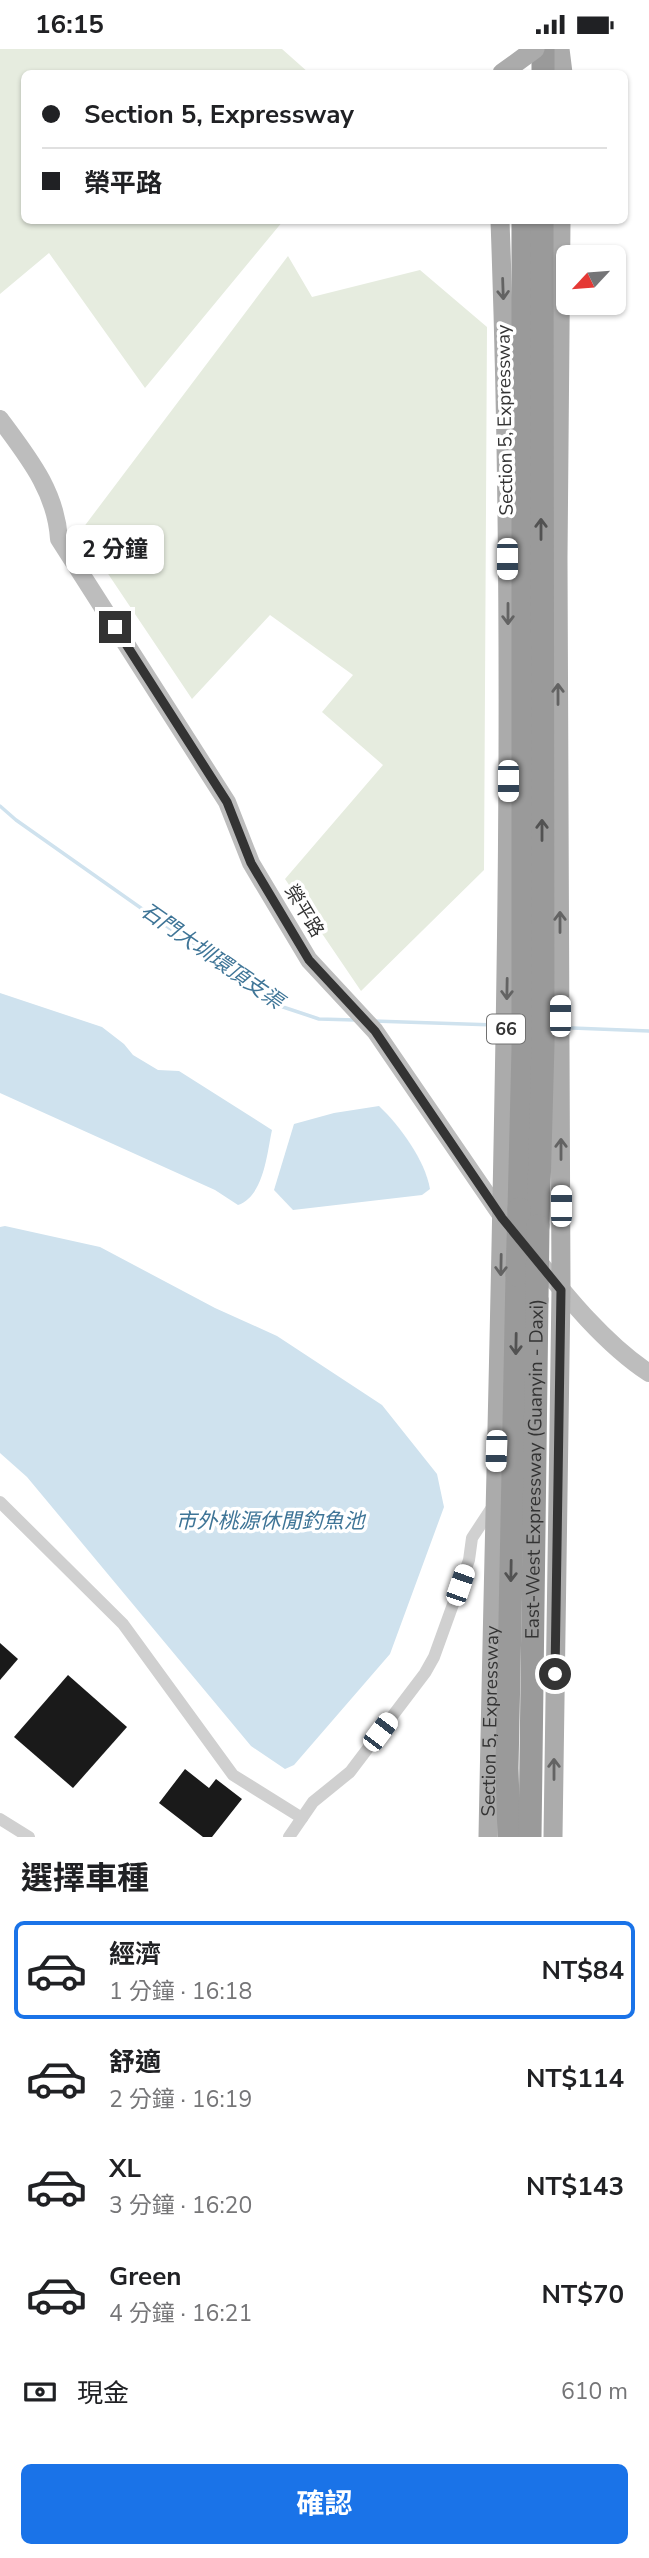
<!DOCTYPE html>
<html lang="zh-TW">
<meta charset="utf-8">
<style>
:root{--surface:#fff;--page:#f2f2f2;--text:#202124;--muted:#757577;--line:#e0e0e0;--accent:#1a73e8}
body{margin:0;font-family:"Nunito Sans","Noto Sans TC",sans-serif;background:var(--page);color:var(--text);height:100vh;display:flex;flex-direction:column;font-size:26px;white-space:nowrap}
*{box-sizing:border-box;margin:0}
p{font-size:23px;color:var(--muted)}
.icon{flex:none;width:38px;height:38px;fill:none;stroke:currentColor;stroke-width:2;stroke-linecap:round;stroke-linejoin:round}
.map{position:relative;height:1788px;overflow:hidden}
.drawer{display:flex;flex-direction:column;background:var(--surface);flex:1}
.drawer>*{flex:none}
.banner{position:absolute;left:21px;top:21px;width:607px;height:154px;border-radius:10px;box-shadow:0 2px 5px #0004;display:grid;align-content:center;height:154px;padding:0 21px;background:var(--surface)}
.needle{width:46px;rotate:244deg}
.controls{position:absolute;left:556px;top:196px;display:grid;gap:14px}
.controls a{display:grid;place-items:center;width:70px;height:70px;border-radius:10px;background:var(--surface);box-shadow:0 2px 5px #0004;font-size:35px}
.end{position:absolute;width:32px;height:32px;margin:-16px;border:9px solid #333;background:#fff;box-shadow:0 0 0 4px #fff}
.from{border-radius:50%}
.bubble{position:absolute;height:49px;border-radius:10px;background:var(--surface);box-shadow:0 2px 5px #0004;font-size:23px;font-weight:700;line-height:49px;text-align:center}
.car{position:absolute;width:21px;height:42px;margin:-21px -10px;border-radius:9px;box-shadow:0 0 5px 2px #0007;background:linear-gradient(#fff 24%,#345 0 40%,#fff 0 76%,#345 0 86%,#fff 0)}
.banner b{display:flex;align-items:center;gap:24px;height:66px;font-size:26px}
.banner b+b{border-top:2px solid var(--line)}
.banner i{width:18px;height:18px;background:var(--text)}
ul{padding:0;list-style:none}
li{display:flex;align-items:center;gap:21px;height:98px;margin:0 14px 10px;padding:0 7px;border:4px solid transparent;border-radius:10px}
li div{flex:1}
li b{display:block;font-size:26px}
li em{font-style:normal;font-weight:700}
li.active{border-color:var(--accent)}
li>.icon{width:63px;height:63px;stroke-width:1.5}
h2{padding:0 21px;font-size:32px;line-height:84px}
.pay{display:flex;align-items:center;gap:18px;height:77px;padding:0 21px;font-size:26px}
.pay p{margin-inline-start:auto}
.primary-button{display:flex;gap:14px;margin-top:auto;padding:14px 21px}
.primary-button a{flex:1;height:80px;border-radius:10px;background:var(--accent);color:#fff;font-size:28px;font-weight:700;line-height:80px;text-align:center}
.status{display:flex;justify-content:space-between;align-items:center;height:49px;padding:0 35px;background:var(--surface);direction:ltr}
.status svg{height:19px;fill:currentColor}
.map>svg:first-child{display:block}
.green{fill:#e6ecdf}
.water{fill:#cfe2ee}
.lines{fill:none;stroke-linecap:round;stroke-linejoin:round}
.stream{stroke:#cfe2ee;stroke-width:3.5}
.building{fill:#1a1a1a}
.street{stroke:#d0d0d0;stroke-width:12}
.secondary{stroke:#bdbdbd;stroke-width:18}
.primary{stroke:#ababab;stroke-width:19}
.highway{stroke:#9a9a9a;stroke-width:23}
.primary-bridge{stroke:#ababab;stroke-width:19}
.highway-bridge{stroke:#9a9a9a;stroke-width:23}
.oneway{stroke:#636363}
.oneway2{stroke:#525252}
.route{stroke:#333;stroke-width:9}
.labels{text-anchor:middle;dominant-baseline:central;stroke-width:7;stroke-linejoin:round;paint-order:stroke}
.shield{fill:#fff;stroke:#707070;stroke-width:2}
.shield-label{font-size:18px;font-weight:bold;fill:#333}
.street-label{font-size:19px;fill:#333;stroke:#fff}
.water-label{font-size:21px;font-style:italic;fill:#3f7597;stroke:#fff}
</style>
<div class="status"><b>16:15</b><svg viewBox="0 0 49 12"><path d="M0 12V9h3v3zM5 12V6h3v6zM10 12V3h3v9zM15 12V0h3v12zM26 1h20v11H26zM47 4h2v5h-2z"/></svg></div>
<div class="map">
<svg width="649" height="1788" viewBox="0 0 649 1788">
<rect width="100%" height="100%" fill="#fff"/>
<g class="green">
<path d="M 0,0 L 282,0 L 309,24 L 24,24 L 24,172 L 283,172 L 145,339 L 49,204 L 0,245 Z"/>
<path d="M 288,207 L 312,248 L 420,221 L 487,278 L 484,821 L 361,942 L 285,830 L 383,716 L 322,663 L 353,626 L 270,566 L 192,650 L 80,483 Z"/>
</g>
<g class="water">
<path d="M 0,944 L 102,978 L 124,995 L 133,1006 L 158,1021 L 179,1022 L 272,1081 C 267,1104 264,1147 238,1156 L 215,1141 L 0,1044 Z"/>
<path d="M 379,1057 C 400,1077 425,1111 430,1140 L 422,1146 L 293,1161 L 274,1141 L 294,1075 L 334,1064 Z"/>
<path d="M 5,1177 L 100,1198 L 215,1259 L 277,1287 L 382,1356 L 437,1425 L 444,1458 L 390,1605 L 294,1716 L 285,1720 L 251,1697 L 27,1428 L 0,1404 L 0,1178 Z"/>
</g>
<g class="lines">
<g class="stream">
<path d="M 0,757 L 16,771 L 280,957 L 319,970 L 355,971"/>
<path d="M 373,972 L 495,976"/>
<path d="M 572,979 L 649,982"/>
</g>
</g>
<g class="building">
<path d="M 0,1594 L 18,1610 L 0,1631 Z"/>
<path d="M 68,1626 L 127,1678 L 73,1739 L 14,1688 Z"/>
<path d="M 185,1720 L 209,1739 L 216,1730 L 242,1750 L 212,1788 L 203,1788 L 159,1754 Z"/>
</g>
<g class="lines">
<g class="street">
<path d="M 0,1453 L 123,1575 L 233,1726 L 302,1769"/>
<path d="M 0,1770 L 29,1788"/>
<path d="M 289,1788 L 313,1753 L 350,1723 L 425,1624 L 434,1608 L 469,1511 L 472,1489 L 493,1457"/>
</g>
<g class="secondary">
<path d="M 0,370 C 28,408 56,442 59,490 L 227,753 L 251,814 L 309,911 L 375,982 L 505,1172"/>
<path d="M 534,1207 C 567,1248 605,1295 649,1324"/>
</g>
<g class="primary">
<path d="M 560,0 L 563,24"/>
<path id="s1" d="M 488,1788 C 498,1249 520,710 500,172"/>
<path d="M 553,1788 L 561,1241 L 558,509 L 561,172"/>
</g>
<g class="highway">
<path d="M 543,24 L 543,0"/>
<path d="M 519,1160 L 523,1000 L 523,172"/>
<path d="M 538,1177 L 543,995 L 542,172"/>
<path d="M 509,1788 L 507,1719 L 517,1226"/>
<path id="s2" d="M 530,1788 L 537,1251"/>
</g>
<path class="primary-bridge" d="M 502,24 L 535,0"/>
<g class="highway-bridge">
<path d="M 517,1226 L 519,1160"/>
<path d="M 537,1251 L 538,1177"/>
</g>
</g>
<defs><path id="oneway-shaft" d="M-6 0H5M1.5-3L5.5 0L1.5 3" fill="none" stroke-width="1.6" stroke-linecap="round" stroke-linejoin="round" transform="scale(1.75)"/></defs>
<g class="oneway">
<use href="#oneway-shaft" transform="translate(503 240) rotate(88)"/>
<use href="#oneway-shaft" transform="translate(508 565) rotate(90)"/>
<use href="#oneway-shaft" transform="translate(558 645) rotate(-90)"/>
<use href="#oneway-shaft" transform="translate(560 873) rotate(-90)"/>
<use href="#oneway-shaft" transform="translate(507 940) rotate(91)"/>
<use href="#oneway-shaft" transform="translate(561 1100) rotate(-90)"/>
<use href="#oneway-shaft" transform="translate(501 1216) rotate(91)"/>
<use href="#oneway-shaft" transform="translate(554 1720) rotate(-90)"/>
</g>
<g class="oneway2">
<use href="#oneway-shaft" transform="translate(541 480) rotate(-90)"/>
<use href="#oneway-shaft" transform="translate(542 781) rotate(-90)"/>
<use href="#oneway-shaft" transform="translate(516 1295) rotate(91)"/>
<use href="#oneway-shaft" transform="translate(511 1522) rotate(91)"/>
</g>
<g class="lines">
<path class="route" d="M 115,578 L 227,753 L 251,814 L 309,911 L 375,982 L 502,1169 L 561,1241 L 555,1625"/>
</g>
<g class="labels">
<rect class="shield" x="487" y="965.5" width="38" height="29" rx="5"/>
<g class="shield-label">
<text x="506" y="980">66</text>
</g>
<g class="street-label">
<text transform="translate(505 371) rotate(-91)">Section 5, Expressway</text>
<text transform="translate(304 862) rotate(59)">榮平路</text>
<text stroke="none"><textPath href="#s2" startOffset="368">East-West Expressway (Guanyin - Daxi)</textPath></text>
<text stroke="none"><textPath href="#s1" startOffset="116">Section 5, Expressway</textPath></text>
</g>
<g class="water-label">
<text transform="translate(212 907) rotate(35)">石門大圳環頂支渠</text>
<text x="270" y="1472">市外桃源休閒釣魚池</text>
</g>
</g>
</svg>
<div class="controls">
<a><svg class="needle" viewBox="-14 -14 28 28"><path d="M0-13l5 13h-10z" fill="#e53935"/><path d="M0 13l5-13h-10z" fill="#757577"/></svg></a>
</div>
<i class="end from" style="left:555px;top:1625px"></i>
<i class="end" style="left:115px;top:578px"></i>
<div class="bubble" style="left:66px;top:476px;width:98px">2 分鐘</div>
<i class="car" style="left:507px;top:510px;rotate:180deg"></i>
<i class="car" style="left:508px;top:732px;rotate:180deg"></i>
<i class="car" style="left:560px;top:967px;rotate:0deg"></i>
<i class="car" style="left:561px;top:1157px;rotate:0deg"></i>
<i class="car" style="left:496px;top:1402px;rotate:182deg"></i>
<i class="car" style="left:460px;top:1536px;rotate:19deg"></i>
<i class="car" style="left:380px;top:1683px;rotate:37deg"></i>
<div class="banner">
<b><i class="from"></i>Section 5, Expressway</b>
<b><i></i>榮平路</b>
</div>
</div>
<section class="drawer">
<h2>選擇車種</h2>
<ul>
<li class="active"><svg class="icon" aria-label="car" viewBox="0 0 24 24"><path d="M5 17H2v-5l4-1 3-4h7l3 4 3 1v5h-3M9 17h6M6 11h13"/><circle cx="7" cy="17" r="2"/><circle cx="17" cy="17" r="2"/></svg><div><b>經濟</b><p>1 分鐘 · 16:18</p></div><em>NT$84</em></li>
<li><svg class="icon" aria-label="car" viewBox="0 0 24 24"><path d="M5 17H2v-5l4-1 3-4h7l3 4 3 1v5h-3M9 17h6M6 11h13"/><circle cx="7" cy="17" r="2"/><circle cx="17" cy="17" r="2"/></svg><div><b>舒適</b><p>2 分鐘 · 16:19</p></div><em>NT$114</em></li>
<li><svg class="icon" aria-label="car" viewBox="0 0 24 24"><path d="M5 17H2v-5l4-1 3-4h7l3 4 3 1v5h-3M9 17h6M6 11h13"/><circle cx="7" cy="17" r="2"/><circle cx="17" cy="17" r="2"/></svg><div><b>XL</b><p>3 分鐘 · 16:20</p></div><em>NT$143</em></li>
<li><svg class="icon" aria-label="car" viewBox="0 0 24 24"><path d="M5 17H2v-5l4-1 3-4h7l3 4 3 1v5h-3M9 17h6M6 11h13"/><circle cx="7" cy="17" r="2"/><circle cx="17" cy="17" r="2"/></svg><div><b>Green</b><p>4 分鐘 · 16:21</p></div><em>NT$70</em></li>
</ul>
<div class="pay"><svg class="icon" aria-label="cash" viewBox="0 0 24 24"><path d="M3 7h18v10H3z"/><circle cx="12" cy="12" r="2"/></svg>現金<p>610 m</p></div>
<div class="primary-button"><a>確認</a></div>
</section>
